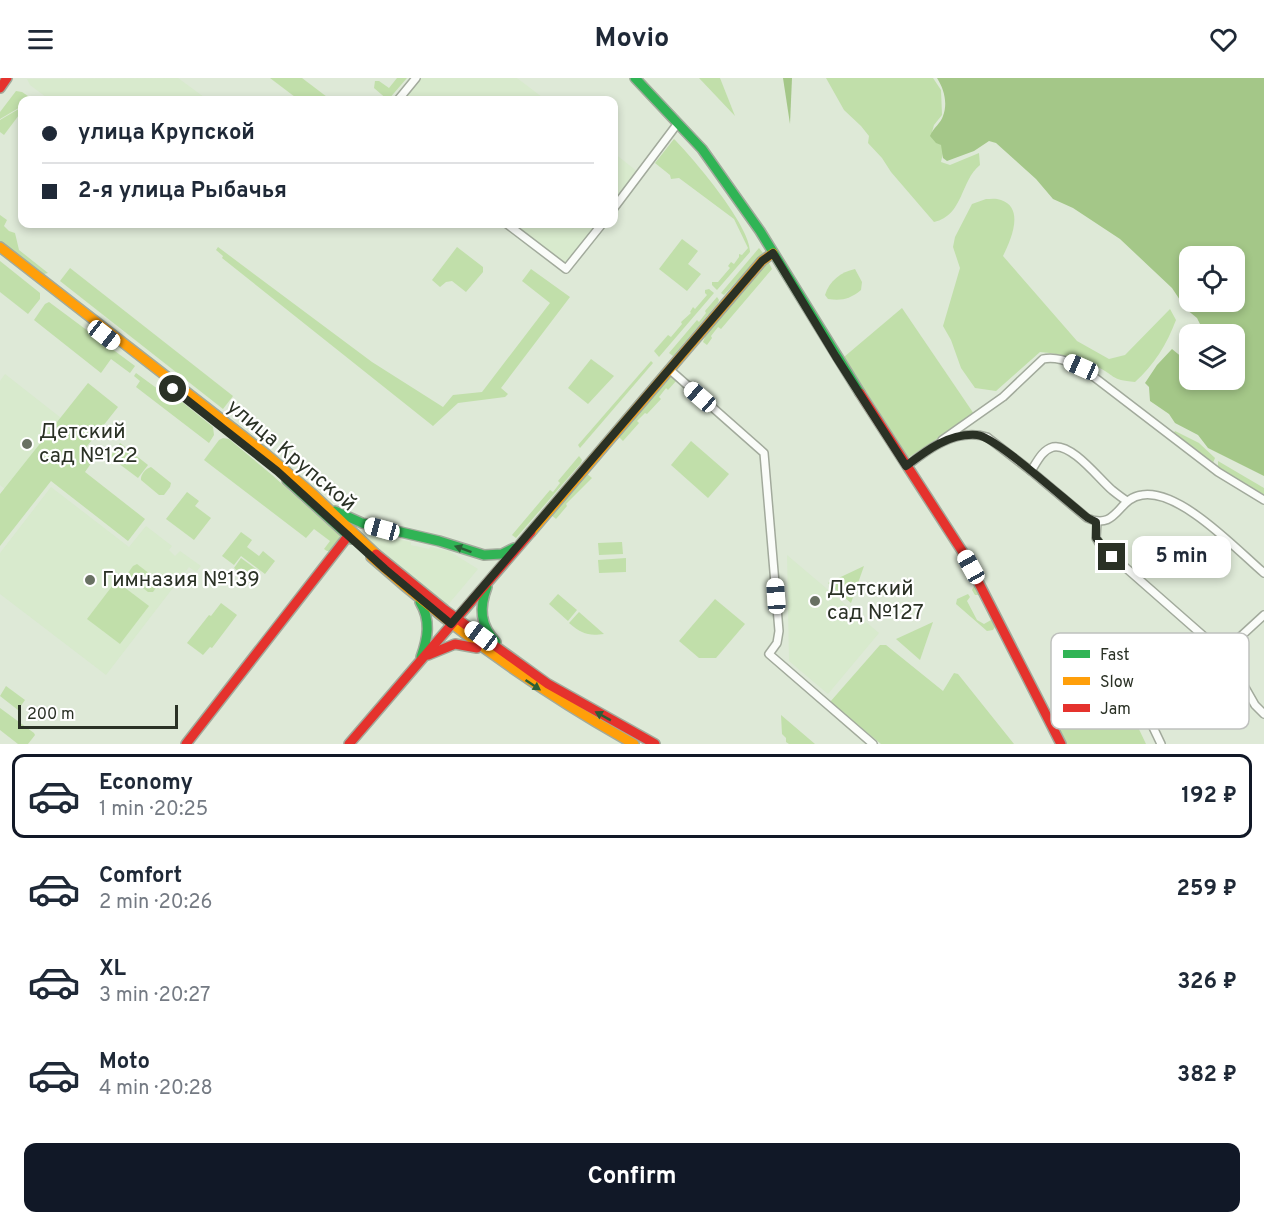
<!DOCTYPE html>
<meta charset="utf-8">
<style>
:root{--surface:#fff;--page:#f2f2f3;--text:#1f2937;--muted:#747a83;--line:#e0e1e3;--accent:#111827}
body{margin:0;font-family:Overpass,sans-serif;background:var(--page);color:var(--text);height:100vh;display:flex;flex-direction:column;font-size:22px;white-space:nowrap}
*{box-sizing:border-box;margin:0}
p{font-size:20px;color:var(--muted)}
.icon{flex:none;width:33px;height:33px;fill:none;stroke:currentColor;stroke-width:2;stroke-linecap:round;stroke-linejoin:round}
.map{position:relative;height:666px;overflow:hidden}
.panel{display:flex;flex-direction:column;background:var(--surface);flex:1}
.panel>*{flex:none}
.top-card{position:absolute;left:18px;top:18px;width:600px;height:132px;border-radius:12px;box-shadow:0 3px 9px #0003;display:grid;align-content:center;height:132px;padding:0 24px;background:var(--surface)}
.controls{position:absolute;left:1179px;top:168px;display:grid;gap:12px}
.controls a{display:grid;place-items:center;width:66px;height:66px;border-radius:12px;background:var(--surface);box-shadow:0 3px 9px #0003;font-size:30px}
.scale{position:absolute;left:18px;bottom:15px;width:160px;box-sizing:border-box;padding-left:6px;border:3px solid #2a3125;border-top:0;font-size:16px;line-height:21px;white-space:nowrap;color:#2a3125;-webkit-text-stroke:4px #fff;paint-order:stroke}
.end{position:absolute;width:27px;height:27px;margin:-14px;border:8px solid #2a3125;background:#fff;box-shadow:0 0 0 3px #fff}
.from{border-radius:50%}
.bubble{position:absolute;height:42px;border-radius:12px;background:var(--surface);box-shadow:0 3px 9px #0003;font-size:20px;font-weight:700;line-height:42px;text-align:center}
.car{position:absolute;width:18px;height:36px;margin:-18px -9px;border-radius:8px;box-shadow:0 0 4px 2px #0007;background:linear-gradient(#fff 24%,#345 0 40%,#fff 0 76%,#345 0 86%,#fff 0)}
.top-card b{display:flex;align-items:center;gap:21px;height:57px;font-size:22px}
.top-card b+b{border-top:2px solid var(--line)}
.top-card i{width:15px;height:15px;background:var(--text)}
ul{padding:10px 0 0;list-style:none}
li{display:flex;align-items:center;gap:18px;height:84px;margin:0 12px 9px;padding:0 12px;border:3px solid transparent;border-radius:12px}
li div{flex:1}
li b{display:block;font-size:22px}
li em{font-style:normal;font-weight:700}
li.selected{border-color:var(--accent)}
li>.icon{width:54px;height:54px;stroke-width:1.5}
.button{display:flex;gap:12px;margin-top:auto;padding:12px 24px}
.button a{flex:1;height:69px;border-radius:12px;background:var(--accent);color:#fff;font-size:24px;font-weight:700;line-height:69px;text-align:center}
header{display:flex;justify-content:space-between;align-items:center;height:78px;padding:0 24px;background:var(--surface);font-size:27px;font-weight:700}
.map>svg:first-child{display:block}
.built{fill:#d8eacd}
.green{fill:#c1dfaa}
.water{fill:#a4c788;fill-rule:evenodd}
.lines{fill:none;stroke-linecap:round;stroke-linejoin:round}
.street-casing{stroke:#a2aa9c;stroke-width:10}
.fast-casing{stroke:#a2aa9c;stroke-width:12}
.slow-casing{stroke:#a2aa9c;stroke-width:12}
.jam-casing{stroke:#a2aa9c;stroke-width:12}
.street{stroke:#fafcf9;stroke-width:7}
.fast{stroke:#30b455;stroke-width:9}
.slow{stroke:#ff9f0a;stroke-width:9}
.jam{stroke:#e5322d;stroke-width:9}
.oneway{fill:#2c5f36}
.route{stroke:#2a3125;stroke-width:8}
.poi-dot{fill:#697163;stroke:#fff;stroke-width:2}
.labels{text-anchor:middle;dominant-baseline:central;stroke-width:4.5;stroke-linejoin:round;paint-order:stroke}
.poi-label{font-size:21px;fill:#2a3125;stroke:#fff;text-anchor:start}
.street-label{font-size:21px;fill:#2a3125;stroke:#fff}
.key{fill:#fff;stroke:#bfc1be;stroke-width:1.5}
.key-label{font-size:16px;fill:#2a3125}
</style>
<header><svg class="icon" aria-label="menu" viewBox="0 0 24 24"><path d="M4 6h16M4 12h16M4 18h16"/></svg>Movio<svg class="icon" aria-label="heart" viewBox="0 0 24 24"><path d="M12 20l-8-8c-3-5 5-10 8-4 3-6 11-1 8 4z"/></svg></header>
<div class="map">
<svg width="1264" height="666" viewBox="0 0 1264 666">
<rect width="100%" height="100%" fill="#dee9d7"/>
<g class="built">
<path d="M 178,0 L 208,22 L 50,22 L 30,7 L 27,1 Z"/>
<path d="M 420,0 L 517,0 L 546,22 L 403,22 Z"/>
<path d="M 614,75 L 639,95 L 614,128 Z"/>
<path d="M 512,146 L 599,146 L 566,186 Z"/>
<path d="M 5,296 L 70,347 L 14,418 L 0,407 L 0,303 Z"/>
<path d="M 51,409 L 129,469 L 146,448 L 172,468 L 169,472 L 175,478 L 180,473 L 201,488 L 196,494 L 189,489 L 106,597 L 0,516 L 0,475 Z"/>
<path d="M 369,455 L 411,464 L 411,467 L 429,471 L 430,469 L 449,473 L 478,491 L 447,528 L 366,459 Z"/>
<path d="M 787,477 L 879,555 L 828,616 L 789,583 Z"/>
</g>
<g class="green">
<path d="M 270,0 L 302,0 L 331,22 L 299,22 Z"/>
<path d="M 397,0 L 407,0 L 388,22 L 374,10 L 375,3 L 379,3 L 389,10 Z"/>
<path d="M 699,0 L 720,0 L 735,38 Z"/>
<path d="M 826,0 L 933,0 L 941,12 L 942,37 L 934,47 L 932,54 L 944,71 L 941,84 L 950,87 L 979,75 L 980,87 C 960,103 964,137 934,144 L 891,94 L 882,80 L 868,65 L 869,58 L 861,48 L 844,32 Z"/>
<path d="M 16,13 L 22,14 L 31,20 L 29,22 L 22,22 L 22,28 L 0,41 L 0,34 Z"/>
<path d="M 22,29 L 22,33 L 4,57 L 0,54 L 0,42 Z"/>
<path d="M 674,61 C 695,82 751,149 750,174 L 717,212 L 712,207 L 712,204 L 718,204 L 730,190 L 728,188 L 731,184 L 734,186 L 739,179 L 739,176 L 742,177 L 748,170 L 734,141 L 679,100 L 671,101 L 670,97 L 655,85 Z"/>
<path d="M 986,121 C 990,121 996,120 1001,122 C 1025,130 1011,162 1003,178 L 1077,263 L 1109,281 L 1125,277 L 1170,231 L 1176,242 C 1167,266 1154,287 1135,304 C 1110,302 1115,297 1096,288 C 1079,279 1060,276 1040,274 L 996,313 L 975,310 L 961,290 L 951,262 L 943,248 L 960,190 L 953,169 L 955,159 L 972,126 Z"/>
<path d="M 0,137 L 7,142 L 4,148 L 9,153 L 15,155 L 19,172 L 48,195 L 44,196 L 0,163 Z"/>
<path d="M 682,161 L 698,173 L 688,186 L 701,196 L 687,213 L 659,191 Z"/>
<path d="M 218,169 L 372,284 L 443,329 L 453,317 L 482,314 L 550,225 L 522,203 L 531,191 L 570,219 L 501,310 L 508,316 L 505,319 L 458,325 L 433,348 L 222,180 L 223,178 L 216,172 Z"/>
<path d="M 457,169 L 483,189 L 483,194 L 466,214 L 452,203 L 446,204 L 440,209 L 432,202 Z"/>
<path d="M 759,170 L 763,175 L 724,217 L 721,215 Z"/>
<path d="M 0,183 L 40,215 L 40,221 L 28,236 L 0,214 Z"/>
<path d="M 766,185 L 769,185 L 772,191 L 721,251 L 718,249 L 711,258 L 712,260 L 707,267 L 703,264 L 708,252 Z"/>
<path d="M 70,190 L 233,318 L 223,331 L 60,203 Z"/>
<path d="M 855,191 L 862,204 L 861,212 C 850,221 842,223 828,221 L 825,217 C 829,203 841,194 855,191 Z"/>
<path d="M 709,211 L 714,215 L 659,279 L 654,273 L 668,257 L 671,259 L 682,246 L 681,244 L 691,235 L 690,234 L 693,229 L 695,231 L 707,217 L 705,215 L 705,212 Z"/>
<path d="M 717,219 L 719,222 L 718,225 L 673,278 L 669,275 L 697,242 L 699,244 L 706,235 L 705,233 Z"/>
<path d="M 49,224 L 135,288 L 130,295 L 111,281 L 101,295 L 34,242 L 45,226 Z"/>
<path d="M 902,230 L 974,336 L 908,380 L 844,279 Z"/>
<path d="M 591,281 L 614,298 L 588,326 L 568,310 Z"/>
<path d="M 651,283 L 653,285 L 580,370 L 578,367 Z"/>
<path d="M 136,295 L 166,317 L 181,323 L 213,349 L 214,357 L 209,365 L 136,309 L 140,303 L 134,298 Z"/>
<path d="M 671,299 L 676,303 L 668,312 L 666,310 L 659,319 L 661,321 L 647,336 L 645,335 L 637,343 L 639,345 L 623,363 L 618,358 Z"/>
<path d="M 88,305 L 118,329 L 84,372 L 94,381 L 85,394 L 145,441 L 128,463 L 51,403 L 0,468 L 0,416 Z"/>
<path d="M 1175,353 L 1199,365 L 1215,380 L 1213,385 L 1173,356 Z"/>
<path d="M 223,360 L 229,361 L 272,397 L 340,458 L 338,465 L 332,473 L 327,473 L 324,471 L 330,463 L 314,451 L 306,460 L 204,382 L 219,362 Z"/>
<path d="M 691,363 L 729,396 L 708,420 L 671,387 Z"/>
<path d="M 120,365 L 148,387 L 138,400 L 110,379 Z"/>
<path d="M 579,378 L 582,382 L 581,385 L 516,460 L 512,457 L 550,412 L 553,414 L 560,405 L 558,403 Z"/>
<path d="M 1218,383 L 1264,410 L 1264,419 L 1218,390 Z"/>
<path d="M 151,389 L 171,405 L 170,409 L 164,417 L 159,417 L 141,402 C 140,397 146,390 151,389 Z"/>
<path d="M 586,395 L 592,400 L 566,426 L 567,428 L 556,441 L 550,436 Z"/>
<path d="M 187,414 L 199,423 L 195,428 L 211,440 L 194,462 L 166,441 Z"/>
<path d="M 241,454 L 252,462 L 247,469 L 259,478 L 263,473 L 275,483 L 265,496 L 241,478 L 234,487 L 222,478 Z"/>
<path d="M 622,464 L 623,476 L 599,477 L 598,465 Z"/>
<path d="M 241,480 L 260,494 L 253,504 L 234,490 Z"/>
<path d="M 626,480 L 626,494 L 599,495 L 598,482 Z"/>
<path d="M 137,486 L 159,503 L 158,507 L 153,514 L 148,514 L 128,498 L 128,495 L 133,488 Z"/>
<path d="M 864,488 L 851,525 L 828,505 Z"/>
<path d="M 116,503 L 149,528 L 120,566 L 87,541 Z"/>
<path d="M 974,508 L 976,508 L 996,547 L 993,552 L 987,553 L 956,526 L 957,521 L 968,516 L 970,519 L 967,523 L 977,542 L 984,546 L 991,542 L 979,517 L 975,517 L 972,512 Z"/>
<path d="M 558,516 L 577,532 L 568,543 L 549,526 Z"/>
<path d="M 715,521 L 745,546 L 716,580 L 699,580 L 679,563 Z"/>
<path d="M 221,525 L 237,537 L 212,570 L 210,569 L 203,577 L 187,565 L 209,537 L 211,538 Z"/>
<path d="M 579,534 L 604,556 C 588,558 582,556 569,545 Z"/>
<path d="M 933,544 L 920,582 L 896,561 Z"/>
<path d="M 880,567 L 886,567 L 943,613 L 954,595 L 958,596 L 1014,666 L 881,666 L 830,624 Z"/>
<path d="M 1116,603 L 1146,666 L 1065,666 L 1051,638 L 1056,632 Z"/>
<path d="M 6,608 L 25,622 L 18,632 L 0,618 Z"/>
<path d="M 0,630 L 34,655 L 35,657 L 28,666 L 18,666 L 0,652 Z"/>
<path d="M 781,637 L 815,666 L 789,666 L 786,664 L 786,660 L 782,656 Z"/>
</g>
<g class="water">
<path d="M 783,0 L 792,0 L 790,46 Z"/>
<path d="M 937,0 L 1264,0 L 1264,398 L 1208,370 L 1198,357 L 1175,345 L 1169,336 L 1150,323 L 1149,309 L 1145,305 L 1157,287 L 1172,271 L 1189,285 L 1190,302 L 1234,302 L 1234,256 L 1201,256 L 1202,250 L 1197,240 L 1186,231 L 1172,210 L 1120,161 L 1073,130 L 1053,121 L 1036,101 L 996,65 L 989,63 L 974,73 L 947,83 L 943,80 L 941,67 L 936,65 L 930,58 C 933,50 941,45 943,38 C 948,25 944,11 937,0 ZM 1234,178 L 1234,224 L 1190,224 L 1190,178 Z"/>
</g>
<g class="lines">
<g class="street-casing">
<g id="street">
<path d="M 398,22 L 416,0"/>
<path d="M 614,130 L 678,45"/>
<path d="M 507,146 L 566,191 L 602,146"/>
<path d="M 669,291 L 764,375 L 779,553 L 777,565 L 769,576 L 873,666"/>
<path d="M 942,362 L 1003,319 L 1043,281 C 1056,278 1069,284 1081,289 L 1218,394 L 1264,422"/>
<path d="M 907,388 C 929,370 956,350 987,359 L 1031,393 L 1087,440 C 1118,453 1117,420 1142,417 C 1180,411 1236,471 1264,495"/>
<path d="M 1031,393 C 1037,384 1042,372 1053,369 C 1072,365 1099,401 1112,412 C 1117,416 1122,420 1127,423"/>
<path d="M 1097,444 L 1096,460 L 1101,468 L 1208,562 L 1223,572 L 1221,582 L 1223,586 L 1243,606 L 1255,627 L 1264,636"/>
<path d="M 1223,572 L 1227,571 L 1264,537"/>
<path d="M 1122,584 L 1161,666"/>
</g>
</g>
<g class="fast-casing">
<g id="fast">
<path d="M 635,0 L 702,71 L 760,153 L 860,315"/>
<path d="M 287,402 L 352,461"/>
<path d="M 335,433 L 362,445 L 439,463 L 484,477 L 502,476 L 514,470"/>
<path d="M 487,509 C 479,530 480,547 496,564"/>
<path d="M 420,524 C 431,542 428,560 421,579"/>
</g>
</g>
<g class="slow-casing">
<g id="slow">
<path d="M 0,169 L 266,376 L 314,417 L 376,476"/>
<path d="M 531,454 L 762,183 L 773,175"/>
<path d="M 371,479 C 452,551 539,613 634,666"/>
</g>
</g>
<g class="jam-casing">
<g id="jam">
<path d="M 0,10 L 7,0"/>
<path d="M 860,315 L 964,476 L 1061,666"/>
<path d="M 376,476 L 445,532 L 548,606 L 655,666"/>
<path d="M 428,577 L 455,566 L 477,570"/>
<path d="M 186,666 L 348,458"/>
<path d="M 349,666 L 531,454"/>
</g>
</g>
<use href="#street" class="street"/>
<use href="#fast" class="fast"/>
<use href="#slow" class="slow"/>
<use href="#jam" class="jam"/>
</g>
<defs><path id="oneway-solid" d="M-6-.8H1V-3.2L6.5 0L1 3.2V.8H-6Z" transform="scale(1.5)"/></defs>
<g class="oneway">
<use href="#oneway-solid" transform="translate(463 471) rotate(-160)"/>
<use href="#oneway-solid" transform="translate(533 607) rotate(34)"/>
<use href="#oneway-solid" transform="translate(603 638) rotate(-151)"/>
</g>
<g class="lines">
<path class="route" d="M 173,311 L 277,393 L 385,491 L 451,546 L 762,183 L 773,175 L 836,279 L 906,388 C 927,372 949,355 977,357 C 995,358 1068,425 1088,440 L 1096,444 L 1096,460 L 1112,479"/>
</g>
<g class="poi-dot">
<circle cx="27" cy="366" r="6"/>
<circle cx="90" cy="502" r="6"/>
<circle cx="815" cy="523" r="6"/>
</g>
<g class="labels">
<g class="poi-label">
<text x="39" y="354">Детский<tspan x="39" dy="24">сад №122</tspan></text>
<text x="102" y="502">Гимназия №139</text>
<text x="827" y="511">Детский<tspan x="827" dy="24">сад №127</tspan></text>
</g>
<g class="street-label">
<text transform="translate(291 378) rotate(40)">улица Крупской</text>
</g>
</g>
<rect x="1051" y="555" width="198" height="96" rx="9" class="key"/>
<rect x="1063" y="572" width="27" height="8" fill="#30b455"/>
<rect x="1063" y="599" width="27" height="8" fill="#ff9f0a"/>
<rect x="1063" y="626" width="27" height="8" fill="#e5322d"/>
<g class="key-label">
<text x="1100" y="582">Fast</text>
<text x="1100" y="609">Slow</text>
<text x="1100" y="636">Jam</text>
</g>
</svg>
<div class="controls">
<a><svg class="icon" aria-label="locate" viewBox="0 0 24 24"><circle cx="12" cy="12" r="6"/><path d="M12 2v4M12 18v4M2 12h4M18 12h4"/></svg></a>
<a><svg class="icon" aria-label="layers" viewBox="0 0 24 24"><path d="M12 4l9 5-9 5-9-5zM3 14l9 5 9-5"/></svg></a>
</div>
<div class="scale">200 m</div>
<i class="end from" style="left:173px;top:311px"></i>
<i class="end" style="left:1112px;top:479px"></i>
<div class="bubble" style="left:1132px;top:458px;width:99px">5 min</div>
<i class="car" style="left:104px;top:257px;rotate:128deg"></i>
<i class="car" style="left:1081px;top:289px;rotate:294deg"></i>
<i class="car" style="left:700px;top:319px;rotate:311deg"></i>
<i class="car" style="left:382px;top:451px;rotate:285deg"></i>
<i class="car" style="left:971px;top:489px;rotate:331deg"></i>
<i class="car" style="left:776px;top:518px;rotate:356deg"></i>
<i class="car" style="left:481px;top:558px;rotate:307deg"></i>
<div class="top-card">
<b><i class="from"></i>улица Крупской</b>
<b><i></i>2-я улица Рыбачья</b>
</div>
</div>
<section class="panel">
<ul>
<li class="selected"><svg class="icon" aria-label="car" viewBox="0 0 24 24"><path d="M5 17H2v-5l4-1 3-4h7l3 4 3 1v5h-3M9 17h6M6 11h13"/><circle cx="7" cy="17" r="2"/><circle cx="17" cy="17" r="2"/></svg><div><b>Economy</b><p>1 min · 20:25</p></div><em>192 ₽</em></li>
<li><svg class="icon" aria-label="car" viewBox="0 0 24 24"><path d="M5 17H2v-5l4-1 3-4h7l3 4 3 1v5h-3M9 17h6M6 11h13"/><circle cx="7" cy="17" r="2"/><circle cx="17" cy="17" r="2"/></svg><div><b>Comfort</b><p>2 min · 20:26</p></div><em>259 ₽</em></li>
<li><svg class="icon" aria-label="car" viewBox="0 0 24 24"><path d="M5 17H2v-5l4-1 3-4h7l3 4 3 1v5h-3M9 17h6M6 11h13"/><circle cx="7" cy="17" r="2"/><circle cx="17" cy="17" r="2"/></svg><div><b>XL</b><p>3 min · 20:27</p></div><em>326 ₽</em></li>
<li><svg class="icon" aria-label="car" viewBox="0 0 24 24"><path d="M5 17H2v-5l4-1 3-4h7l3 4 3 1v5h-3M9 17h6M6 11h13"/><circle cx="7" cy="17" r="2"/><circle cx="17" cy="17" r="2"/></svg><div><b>Moto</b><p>4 min · 20:28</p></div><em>382 ₽</em></li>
</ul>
<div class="button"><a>Confirm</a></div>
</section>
